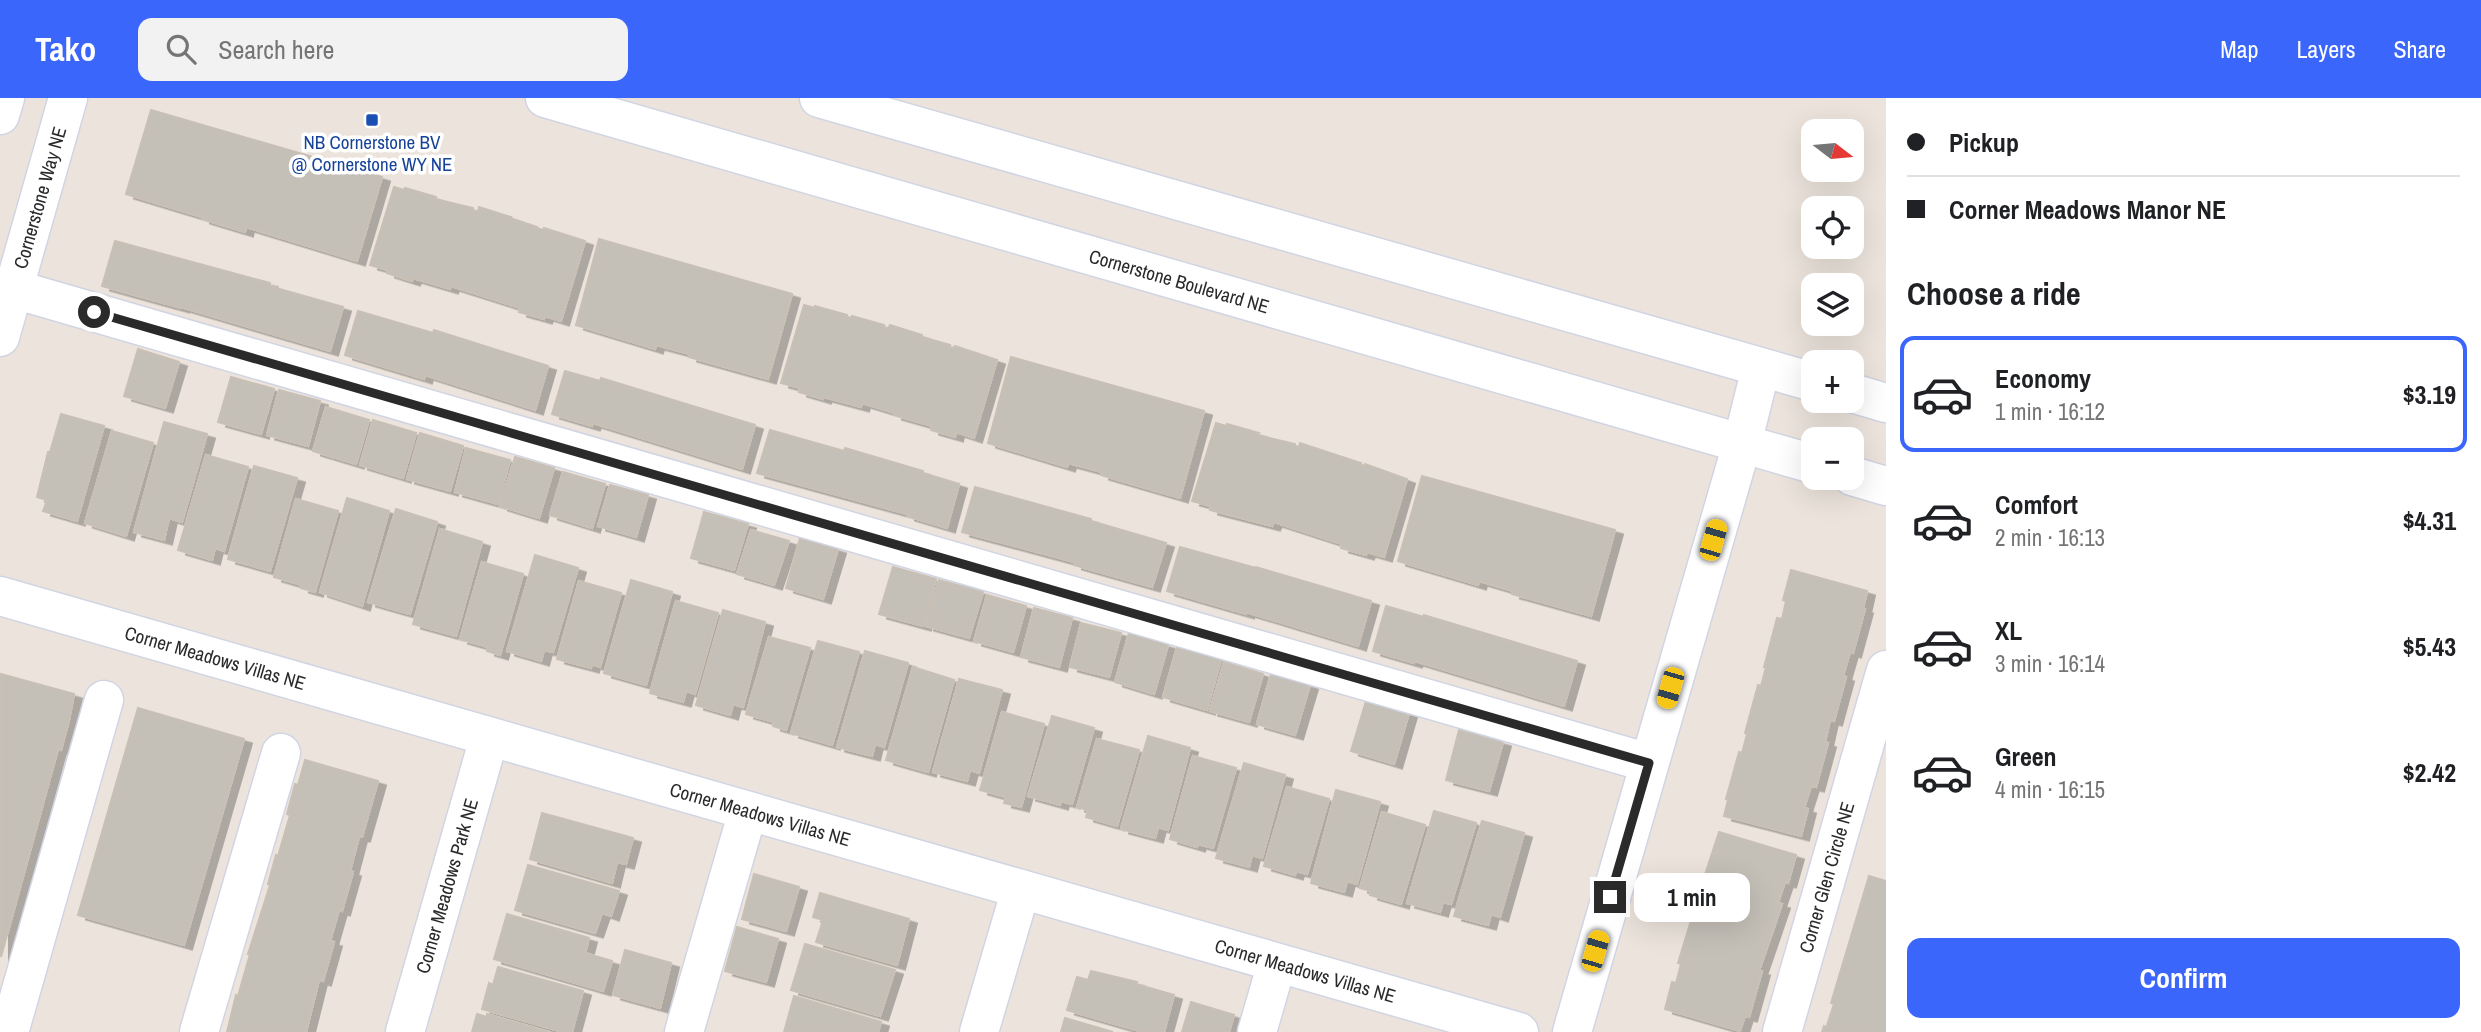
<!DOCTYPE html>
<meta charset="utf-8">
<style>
:root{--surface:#fff;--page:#f2f2f2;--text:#202124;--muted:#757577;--line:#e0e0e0;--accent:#3a66fb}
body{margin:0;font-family:"Archivo Narrow",sans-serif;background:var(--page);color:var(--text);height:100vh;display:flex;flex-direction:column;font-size:26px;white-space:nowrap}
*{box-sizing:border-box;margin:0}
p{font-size:23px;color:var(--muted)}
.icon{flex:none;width:38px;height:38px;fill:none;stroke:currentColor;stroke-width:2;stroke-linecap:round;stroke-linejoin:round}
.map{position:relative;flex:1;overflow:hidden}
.side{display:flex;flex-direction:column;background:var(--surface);width:595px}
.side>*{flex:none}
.guide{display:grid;align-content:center;height:154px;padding:0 21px;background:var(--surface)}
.needle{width:46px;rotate:106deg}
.fabs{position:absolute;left:1801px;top:21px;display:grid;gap:14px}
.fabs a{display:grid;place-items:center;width:63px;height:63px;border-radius:14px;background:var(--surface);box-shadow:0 7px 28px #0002;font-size:35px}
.end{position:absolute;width:32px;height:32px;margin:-16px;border:9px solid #2a2a2a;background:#fff;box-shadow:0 0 0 4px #fff}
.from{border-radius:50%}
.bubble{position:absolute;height:49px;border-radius:14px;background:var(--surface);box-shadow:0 7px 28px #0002;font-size:23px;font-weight:800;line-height:49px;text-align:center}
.car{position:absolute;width:21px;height:42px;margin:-21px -10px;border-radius:9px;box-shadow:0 0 5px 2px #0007;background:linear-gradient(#f5c518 24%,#345 0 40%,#f5c518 0 76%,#345 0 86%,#f5c518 0)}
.guide b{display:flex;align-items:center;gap:24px;height:66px;font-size:26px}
.guide b+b{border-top:2px solid var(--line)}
.guide i{width:18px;height:18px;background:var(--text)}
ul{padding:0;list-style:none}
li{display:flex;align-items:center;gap:21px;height:116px;margin:0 14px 10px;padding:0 7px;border:4px solid transparent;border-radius:14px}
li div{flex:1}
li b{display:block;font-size:26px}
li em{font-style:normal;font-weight:800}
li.on{border-color:var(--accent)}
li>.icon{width:63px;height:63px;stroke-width:1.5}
h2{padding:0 21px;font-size:32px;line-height:84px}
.button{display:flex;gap:14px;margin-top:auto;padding:14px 21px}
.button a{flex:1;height:80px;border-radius:14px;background:var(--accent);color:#fff;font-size:28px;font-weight:800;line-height:80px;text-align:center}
header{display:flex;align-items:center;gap:42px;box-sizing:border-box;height:98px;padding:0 35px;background:var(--accent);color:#fff}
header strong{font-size:33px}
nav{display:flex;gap:38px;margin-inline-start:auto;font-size:24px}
.search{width:490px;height:63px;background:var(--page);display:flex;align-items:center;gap:18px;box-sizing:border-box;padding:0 24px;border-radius:14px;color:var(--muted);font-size:26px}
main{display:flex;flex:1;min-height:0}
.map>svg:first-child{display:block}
.building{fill:#c4bfb7;stroke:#c8c0b5;stroke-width:2;filter:url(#shadow)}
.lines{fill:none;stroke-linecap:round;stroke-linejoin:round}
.minor-casing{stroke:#d1d5e3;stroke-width:41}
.minor{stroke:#fff;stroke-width:38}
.route{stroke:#2a2a2a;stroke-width:9}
.transit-dot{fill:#1a4fb4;stroke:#fff;stroke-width:2.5}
.labels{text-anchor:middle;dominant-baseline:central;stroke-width:7;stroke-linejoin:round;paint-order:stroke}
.transit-label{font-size:19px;fill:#164399;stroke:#fff}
.street-label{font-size:19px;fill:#2a2a2a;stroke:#fff}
</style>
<header>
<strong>Tako</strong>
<div class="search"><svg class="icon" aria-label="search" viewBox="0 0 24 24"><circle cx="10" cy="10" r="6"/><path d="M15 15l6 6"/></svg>Search here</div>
<nav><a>Map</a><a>Layers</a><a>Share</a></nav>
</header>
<main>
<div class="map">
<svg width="1886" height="934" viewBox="0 0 1886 934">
<defs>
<filter id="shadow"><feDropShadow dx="8" dy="4.5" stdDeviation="0" flood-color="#0004"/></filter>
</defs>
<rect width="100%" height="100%" fill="#ece4dc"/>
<g class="building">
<path d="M 151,12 L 382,79 L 357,163 L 246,129 L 245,134 L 202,121 L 202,119 L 126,96 Z"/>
<path d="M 394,89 L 404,92 L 405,90 L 436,99 L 435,101 L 473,110 L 473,112 L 478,114 L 479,109 L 511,119 L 510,120 L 537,129 L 537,130 L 543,132 L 544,130 L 585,143 L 561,223 L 545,218 L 544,221 L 519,214 L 520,210 L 451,188 L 450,191 L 413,180 L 412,183 L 387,175 L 388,172 L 370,167 Z"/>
<path d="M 599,141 L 792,196 L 768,281 L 689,259 L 690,256 L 656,247 L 655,251 L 576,227 Z"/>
<path d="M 115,143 L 270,185 L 269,188 L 343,209 L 330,253 L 181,209 L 181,210 L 102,188 Z"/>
<path d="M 804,207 L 815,210 L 815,208 L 847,217 L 846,219 L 851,220 L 852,218 L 884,227 L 884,230 L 888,231 L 890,227 L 922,237 L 922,239 L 950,247 L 949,249 L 954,250 L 955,248 L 997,262 L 974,340 L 956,334 L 955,339 L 931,332 L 932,328 L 894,317 L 895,315 L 862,305 L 861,309 L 824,299 L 823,301 L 799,294 L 800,290 L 781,285 Z"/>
<path d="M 358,213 L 433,235 L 434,232 L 548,268 L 535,312 L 425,277 L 424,281 L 345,257 Z"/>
<path d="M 138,251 L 179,264 L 165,310 L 124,298 Z"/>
<path d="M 1011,259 L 1204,313 L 1180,400 L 1101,377 L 1102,374 L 1068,365 L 1067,369 L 988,345 Z"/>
<path d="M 565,273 L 600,283 L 601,280 L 755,327 L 742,371 L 593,325 L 592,328 L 552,316 Z"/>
<path d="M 231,279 L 274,291 L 261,336 L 218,324 Z"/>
<path d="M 279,292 L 320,303 L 308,348 L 267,337 Z"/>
<path d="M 326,309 L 369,322 L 356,366 L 313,353 Z"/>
<path d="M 61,316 L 104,328 L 77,423 L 43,413 L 47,402 L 37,399 L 48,354 L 50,354 Z"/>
<path d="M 373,322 L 416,335 L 403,380 L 360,367 Z"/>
<path d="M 164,324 L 207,336 L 182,424 L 169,420 L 164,442 L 134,434 Z"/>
<path d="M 1216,325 L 1226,328 L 1227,326 L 1259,335 L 1257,337 L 1295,346 L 1295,348 L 1299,349 L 1300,345 L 1361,365 L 1360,367 L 1364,368 L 1365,366 L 1407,381 L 1384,459 L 1367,454 L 1366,457 L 1341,450 L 1342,446 L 1274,424 L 1272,428 L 1210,412 L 1211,408 L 1192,403 Z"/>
<path d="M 770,332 L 844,353 L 845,350 L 923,373 L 923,375 L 959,386 L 947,430 L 907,418 L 907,416 L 757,375 Z"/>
<path d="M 112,333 L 153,345 L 126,438 L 85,425 Z"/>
<path d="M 420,335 L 463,348 L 450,393 L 407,381 Z"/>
<path d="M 466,350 L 510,362 L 498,406 L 455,394 Z"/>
<path d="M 206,357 L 248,369 L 224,453 L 215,450 L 212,462 L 178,452 Z"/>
<path d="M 515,359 L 554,370 L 539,420 L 500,408 Z"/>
<path d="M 254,368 L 297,380 L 270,473 L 228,461 Z"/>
<path d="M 563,374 L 605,386 L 592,430 L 550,417 Z"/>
<path d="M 1422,378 L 1615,432 L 1591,518 L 1512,496 L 1513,493 L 1479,483 L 1478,487 L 1398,463 Z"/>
<path d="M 610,387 L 648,397 L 636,439 L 598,428 Z"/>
<path d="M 975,389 L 1091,421 L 1091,423 L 1166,445 L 1152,489 L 1074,467 L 1074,464 L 962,434 Z"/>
<path d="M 347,400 L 389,413 L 362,508 L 320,494 Z"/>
<path d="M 296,401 L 338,413 L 315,494 L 301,490 L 302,487 L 274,479 Z"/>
<path d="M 396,411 L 437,424 L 410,516 L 368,504 Z"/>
<path d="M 704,414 L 748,426 L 734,472 L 691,460 Z"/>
<path d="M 440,431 L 482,444 L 456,538 L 413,526 Z"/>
<path d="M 751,432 L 789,443 L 774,487 L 737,476 Z"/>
<path d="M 800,440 L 838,451 L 823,501 L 786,490 Z"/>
<path d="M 1180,449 L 1256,470 L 1256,469 L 1371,503 L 1358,548 L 1246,514 L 1246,516 L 1167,493 Z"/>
<path d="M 535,457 L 578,470 L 553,554 L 544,552 L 541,563 L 507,553 Z"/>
<path d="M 482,464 L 523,476 L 500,557 L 487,553 L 488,549 L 460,541 Z"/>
<path d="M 893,469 L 936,481 L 923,528 L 879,516 Z"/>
<path d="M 1791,472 L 1867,493 L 1863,511 L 1865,511 L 1853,555 L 1850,554 L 1843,578 L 1846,579 L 1834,623 L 1830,622 L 1825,644 L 1828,645 L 1816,689 L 1811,688 L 1804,710 L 1808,711 L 1801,738 L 1724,718 L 1728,702 L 1726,701 L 1739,654 L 1742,655 L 1747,636 L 1745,635 L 1758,587 L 1761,588 L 1766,569 L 1764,569 L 1777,520 L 1782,521 L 1786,503 L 1783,502 Z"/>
<path d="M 631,482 L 672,494 L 646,587 L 604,575 Z"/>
<path d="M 939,482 L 983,494 L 969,540 L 926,528 Z"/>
<path d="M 579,483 L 621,495 L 600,569 L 592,566 L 591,570 L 557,561 Z"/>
<path d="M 987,497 L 1026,508 L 1013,554 L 974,543 Z"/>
<path d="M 676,503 L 718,515 L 695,596 L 686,593 L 683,604 L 650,595 Z"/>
<path d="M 1386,508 L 1424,519 L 1424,517 L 1577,563 L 1564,608 L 1415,563 L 1414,565 L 1373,553 Z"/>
<path d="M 1034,510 L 1072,520 L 1059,569 L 1021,559 Z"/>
<path d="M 723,512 L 765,524 L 743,609 L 733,606 L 730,617 L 696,607 Z"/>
<path d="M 1081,525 L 1121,535 L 1109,579 L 1070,569 Z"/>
<path d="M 1129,535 L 1168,547 L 1154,596 L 1115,584 Z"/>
<path d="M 769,539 L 810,550 L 786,632 L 773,628 L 774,624 L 746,616 Z"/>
<path d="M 818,543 L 859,554 L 832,647 L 791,635 Z"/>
<path d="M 1177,549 L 1221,561 L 1207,612 L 1163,599 Z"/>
<path d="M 865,553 L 908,565 L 884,649 L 875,646 L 872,658 L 837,649 Z"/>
<path d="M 1224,564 L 1263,576 L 1249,624 L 1210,613 Z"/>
<path d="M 913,569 L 954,582 L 928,674 L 886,662 Z"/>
<path d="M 1,576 L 74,596 L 69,622 L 61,652 L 58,651 L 1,859 Z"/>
<path d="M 1271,576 L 1310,587 L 1295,637 L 1257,626 Z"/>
<path d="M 959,581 L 1002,592 L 979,675 L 970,672 L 967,683 L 933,674 Z"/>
<path d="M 1366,603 L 1409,615 L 1394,666 L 1351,653 Z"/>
<path d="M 138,610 L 244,641 L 184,847 L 78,817 Z"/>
<path d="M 1002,614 L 1044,626 L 1021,709 L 1004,705 L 1006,699 L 980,692 Z"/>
<path d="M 1052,618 L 1094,630 L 1072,706 L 1061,703 L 1060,707 L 1028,698 Z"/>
<path d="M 1459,632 L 1503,644 L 1489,693 L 1446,682 Z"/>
<path d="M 1148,638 L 1190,650 L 1168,732 L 1158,729 L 1155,740 L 1121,731 Z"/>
<path d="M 1097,641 L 1139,652 L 1117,728 L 1086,719 L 1088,712 L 1077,709 Z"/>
<path d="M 1193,658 L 1236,670 L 1213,750 L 1198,746 L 1197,749 L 1170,741 Z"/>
<path d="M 305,662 L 378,683 L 362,739 L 359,739 L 350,773 L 353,774 L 342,813 L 339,812 L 330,843 L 334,844 L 323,883 L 319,882 L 306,934 L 227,934 L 236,897 L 238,898 L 250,856 L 248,856 L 270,787 L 268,786 L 276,757 L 278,758 L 290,717 L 287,716 L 295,686 L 298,687 Z"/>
<path d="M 1244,665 L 1285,677 L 1262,760 L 1252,757 L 1249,769 L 1216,760 Z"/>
<path d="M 1287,689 L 1329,701 L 1307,776 L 1296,773 L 1295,777 L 1264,768 Z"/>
<path d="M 1336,692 L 1380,704 L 1357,786 L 1347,783 L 1344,794 L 1311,785 Z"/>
<path d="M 1434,713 L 1476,725 L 1451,806 L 1443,804 L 1440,814 L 1407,805 Z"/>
<path d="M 1382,714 L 1425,727 L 1401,806 L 1370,797 L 1371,793 L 1360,790 Z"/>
<path d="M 542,715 L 633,740 L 626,766 L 617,764 L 612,785 L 530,761 Z"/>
<path d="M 1482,723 L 1524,735 L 1500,819 L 1491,816 L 1488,827 L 1454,818 Z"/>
<path d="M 1719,734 L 1796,757 L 1788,785 L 1785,784 L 1778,805 L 1782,806 L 1759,873 L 1762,873 L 1749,919 L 1745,918 L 1740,933 L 1665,911 L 1672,884 L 1676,885 L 1681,866 L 1678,865 L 1693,816 L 1695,817 L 1701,799 L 1698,798 Z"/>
<path d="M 528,767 L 619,793 L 611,818 L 602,815 L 595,835 L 515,812 Z"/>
<path d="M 754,776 L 799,789 L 786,833 L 742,821 Z"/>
<path d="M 1869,778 L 1886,783 L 1886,934 L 1822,934 L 1824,928 L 1826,930 L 1834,906 L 1831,905 Z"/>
<path d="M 820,795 L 909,821 L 897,867 L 816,844 L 823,822 L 813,819 Z"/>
<path d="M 507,816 L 589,840 L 585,855 L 612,863 L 603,893 L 494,861 Z"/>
<path d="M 737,829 L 778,841 L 766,884 L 725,873 Z"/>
<path d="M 805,846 L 895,872 L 880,918 L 791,892 Z"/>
<path d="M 625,852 L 671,865 L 660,910 L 613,897 Z"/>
<path d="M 498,869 L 583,893 L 572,934 L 563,934 L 482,911 L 489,885 L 493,887 Z"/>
<path d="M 1091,873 L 1137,884 L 1136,886 L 1174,897 L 1164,934 L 1143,934 L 1067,912 L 1077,879 L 1088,882 Z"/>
<path d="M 794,898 L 881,924 L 878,934 L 784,934 Z"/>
<path d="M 1191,904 L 1234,917 L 1229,934 L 1182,934 Z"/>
<path d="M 477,916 L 487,919 L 487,916 L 548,934 L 472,934 Z"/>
<path d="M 1065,920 L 1113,934 L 1061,934 Z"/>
</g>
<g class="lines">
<g class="minor-casing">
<g id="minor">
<path id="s1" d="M 545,0 L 1813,366"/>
<path d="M 819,0 L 1813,284"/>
<path d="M 0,17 L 5,0"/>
<path d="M 14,191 L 1649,665"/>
<path id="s2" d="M 0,239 L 68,0"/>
<path d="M 1852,295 L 1886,305"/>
<path d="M 1852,378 L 1886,388"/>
<path id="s3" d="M 0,498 L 1519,934"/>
<path d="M 10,931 L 104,602"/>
<path d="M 199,934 L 281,655"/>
<path id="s4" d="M 405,934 L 489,640"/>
<path d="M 684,934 L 748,713"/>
<path d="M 979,934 L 1021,791"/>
<path d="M 1257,934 L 1277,865"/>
<path d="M 1572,934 L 1742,346 L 1761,270"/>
<path id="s5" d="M 1782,934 L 1886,572"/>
</g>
</g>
<use href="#minor" class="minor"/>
</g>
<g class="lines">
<path class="route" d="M 94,214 L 1649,665 L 1610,799"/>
</g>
<rect class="transit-dot" x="365" y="15" width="14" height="14" rx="3.5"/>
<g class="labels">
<g class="transit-label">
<text x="372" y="44">NB Cornerstone BV<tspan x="372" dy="22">@ Cornerstone WY NE</tspan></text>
</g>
<g class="street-label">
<text stroke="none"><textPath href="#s2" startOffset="145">Cornerstone Way NE</textPath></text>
<text stroke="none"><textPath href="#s1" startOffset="660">Cornerstone Boulevard NE</textPath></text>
<text stroke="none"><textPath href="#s3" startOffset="224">Corner Meadows Villas NE</textPath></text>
<text stroke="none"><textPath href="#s3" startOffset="791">Corner Meadows Villas NE</textPath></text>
<text stroke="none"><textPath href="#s5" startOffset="161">Corner Glen Circle NE</textPath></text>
<text stroke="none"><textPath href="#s4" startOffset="152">Corner Meadows Park NE</textPath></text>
<text stroke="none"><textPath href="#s3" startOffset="1358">Corner Meadows Villas NE</textPath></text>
</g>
</g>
</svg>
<div class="fabs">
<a><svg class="needle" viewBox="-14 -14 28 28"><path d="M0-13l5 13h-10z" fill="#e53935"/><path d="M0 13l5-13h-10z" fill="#757577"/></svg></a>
<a><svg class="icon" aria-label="locate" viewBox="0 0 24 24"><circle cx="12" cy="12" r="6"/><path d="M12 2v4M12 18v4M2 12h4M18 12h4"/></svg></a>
<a><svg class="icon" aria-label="layers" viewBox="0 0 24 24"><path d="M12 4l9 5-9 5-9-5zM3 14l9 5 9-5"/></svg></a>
<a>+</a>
<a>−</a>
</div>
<i class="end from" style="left:94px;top:214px"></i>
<i class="end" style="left:1610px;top:799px"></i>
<div class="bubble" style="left:1634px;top:775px;width:116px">1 min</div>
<i class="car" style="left:1713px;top:442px;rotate:16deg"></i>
<i class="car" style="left:1670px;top:590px;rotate:196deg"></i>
<i class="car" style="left:1595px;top:853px;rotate:16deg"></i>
</div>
<section class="side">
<div class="guide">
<b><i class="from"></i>Pickup</b>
<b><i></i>Corner Meadows Manor NE</b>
</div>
<h2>Choose a ride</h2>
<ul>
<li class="on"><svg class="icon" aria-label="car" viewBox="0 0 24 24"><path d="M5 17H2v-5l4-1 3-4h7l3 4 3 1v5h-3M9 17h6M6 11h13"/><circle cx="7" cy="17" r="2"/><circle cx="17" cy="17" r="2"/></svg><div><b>Economy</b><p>1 min · 16:12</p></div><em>$3.19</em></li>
<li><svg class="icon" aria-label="car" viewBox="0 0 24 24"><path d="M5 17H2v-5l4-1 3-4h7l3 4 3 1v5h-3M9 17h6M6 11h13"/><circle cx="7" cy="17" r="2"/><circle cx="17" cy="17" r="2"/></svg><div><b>Comfort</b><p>2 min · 16:13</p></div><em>$4.31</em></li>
<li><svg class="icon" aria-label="car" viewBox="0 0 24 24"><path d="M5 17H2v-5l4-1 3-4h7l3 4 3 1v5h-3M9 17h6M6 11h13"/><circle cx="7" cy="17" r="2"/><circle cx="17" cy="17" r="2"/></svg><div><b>XL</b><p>3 min · 16:14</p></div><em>$5.43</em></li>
<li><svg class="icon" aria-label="car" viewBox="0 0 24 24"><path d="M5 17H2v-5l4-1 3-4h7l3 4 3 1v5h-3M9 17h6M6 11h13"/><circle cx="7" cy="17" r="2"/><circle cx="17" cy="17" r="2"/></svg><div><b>Green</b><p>4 min · 16:15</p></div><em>$2.42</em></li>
</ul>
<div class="button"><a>Confirm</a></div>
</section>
</main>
